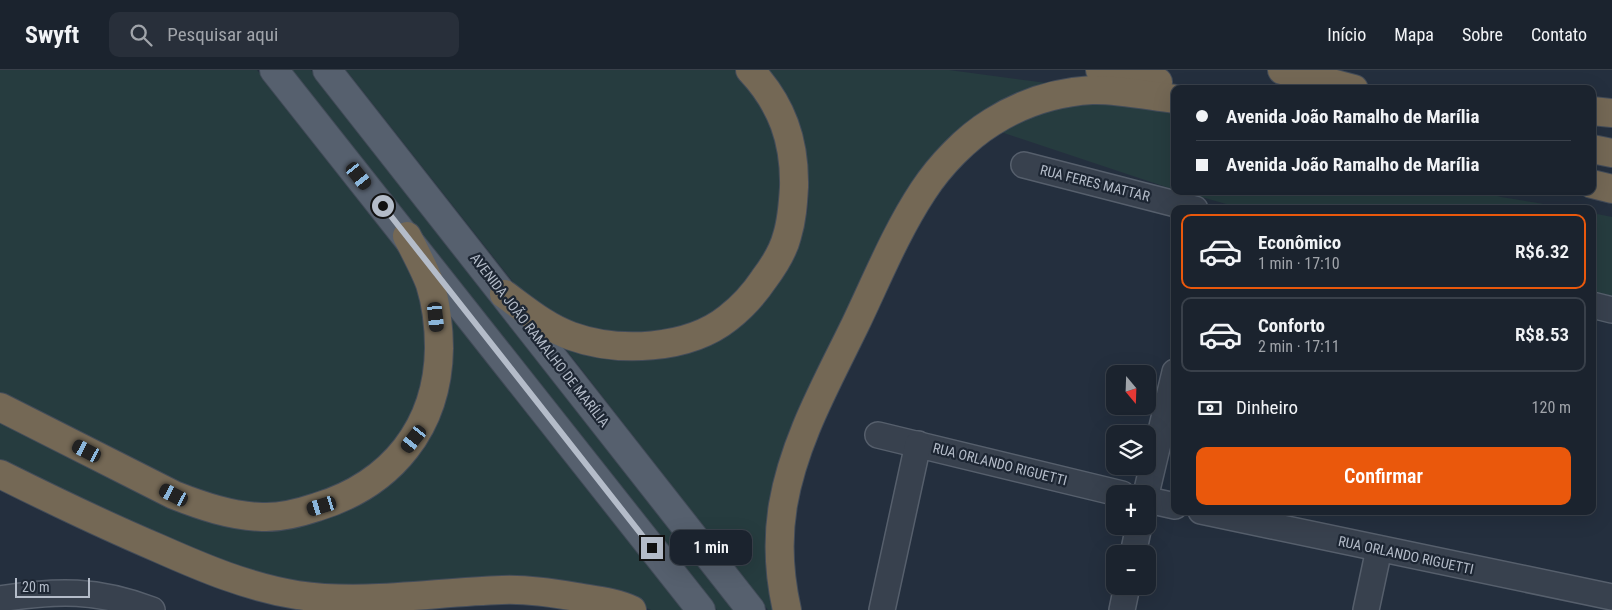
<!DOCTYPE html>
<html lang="pt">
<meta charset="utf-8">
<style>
:root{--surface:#1b232e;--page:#282f3a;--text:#f1f3f6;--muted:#a0a4aa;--line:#39404a;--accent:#ea580c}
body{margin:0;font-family:"Roboto Condensed",sans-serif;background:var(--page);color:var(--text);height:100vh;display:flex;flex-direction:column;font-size:19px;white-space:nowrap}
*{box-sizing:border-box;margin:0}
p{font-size:16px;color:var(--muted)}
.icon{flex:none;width:28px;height:28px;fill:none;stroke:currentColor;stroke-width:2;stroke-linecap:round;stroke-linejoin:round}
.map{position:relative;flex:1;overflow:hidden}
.panel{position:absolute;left:1171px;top:135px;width:425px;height:310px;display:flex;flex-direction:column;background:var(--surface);border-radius:10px;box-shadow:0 5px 20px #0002,0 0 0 1px var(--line)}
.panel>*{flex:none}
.banner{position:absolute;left:1171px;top:15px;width:425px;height:110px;border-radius:10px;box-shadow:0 5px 20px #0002,0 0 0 1px var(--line);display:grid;align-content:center;height:110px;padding:0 25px;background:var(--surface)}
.needle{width:32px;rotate:161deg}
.controls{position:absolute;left:1106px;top:295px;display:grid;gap:10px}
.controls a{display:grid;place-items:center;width:50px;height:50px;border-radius:10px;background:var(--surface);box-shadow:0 5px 20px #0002,0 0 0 1px var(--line);font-size:25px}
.scale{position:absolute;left:15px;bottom:12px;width:75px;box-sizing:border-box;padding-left:5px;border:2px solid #b4bcc9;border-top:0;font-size:14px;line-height:18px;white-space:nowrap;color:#b4bcc9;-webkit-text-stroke:4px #1d2633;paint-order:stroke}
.end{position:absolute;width:22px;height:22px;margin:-11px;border:6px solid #b4bcc9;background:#111;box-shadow:0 0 0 2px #111}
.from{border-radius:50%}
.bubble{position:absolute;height:35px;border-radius:10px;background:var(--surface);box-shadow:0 5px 20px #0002,0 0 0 1px var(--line);font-size:16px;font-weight:600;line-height:35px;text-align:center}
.car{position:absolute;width:15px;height:30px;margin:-15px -8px;border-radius:6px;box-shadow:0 0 4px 1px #0007;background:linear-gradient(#222 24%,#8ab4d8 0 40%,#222 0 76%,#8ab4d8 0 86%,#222 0)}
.banner b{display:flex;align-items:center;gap:18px;height:48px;font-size:19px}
.banner b+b{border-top:1px solid var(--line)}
.banner i{width:12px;height:12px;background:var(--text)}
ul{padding:9px 0 0;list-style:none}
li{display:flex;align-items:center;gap:15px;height:75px;margin:0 10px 8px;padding:0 15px;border:2px solid var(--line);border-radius:10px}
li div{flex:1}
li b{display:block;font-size:19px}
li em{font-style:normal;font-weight:600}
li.on{border-color:var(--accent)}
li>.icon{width:45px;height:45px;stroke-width:1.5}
.pay{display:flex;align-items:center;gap:12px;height:55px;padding:0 25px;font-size:19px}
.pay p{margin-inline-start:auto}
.action{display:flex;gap:10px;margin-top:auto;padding:10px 25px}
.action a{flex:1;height:58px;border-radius:10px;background:var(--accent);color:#fff;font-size:20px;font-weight:600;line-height:58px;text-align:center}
header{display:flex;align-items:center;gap:30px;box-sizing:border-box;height:70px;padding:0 25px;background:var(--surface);border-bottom:1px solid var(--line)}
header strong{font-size:24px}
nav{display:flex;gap:28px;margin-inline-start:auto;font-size:18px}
.search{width:350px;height:45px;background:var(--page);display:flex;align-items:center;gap:12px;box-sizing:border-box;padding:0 18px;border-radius:10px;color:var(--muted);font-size:19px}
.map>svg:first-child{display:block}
.green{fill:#263c3f}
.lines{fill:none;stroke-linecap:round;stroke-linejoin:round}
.minor-casing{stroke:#565f6c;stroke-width:28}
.primary-casing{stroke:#414a57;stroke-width:30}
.motorway-casing{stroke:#434c59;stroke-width:30}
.minor{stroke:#38414e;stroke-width:25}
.primary{stroke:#56606e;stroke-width:28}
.motorway{stroke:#746855;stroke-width:28}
.route{stroke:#b4bcc9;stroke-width:6}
.labels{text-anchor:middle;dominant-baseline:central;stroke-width:4.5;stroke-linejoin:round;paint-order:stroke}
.street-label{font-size:14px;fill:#b4bcc9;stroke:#1d2633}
</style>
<header>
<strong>Swyft</strong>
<div class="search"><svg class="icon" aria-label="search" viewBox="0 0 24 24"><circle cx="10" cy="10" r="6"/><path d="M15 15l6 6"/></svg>Pesquisar aqui</div>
<nav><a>Início</a><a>Mapa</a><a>Sobre</a><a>Contato</a></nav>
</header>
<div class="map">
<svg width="1612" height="540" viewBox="0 0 1612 540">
<rect width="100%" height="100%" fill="#242f3e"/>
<g class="green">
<path d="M 0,0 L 257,0 L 393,169 L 422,220 L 430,305 L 396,380 L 319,431 L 228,439 L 0,332 Z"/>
<path d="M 289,0 L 311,0 L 736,540 L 717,540 Z"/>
<path d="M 346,0 L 739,0 L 777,54 L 785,148 L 757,209 L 708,250 L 636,269 L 568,254 L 528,231 Z"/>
<path d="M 763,0 L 949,0 L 1062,15 L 967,60 L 795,363 L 777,540 L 768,540 L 561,273 L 628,290 L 662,289 L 692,280 L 785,201 L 801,168 L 808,139 L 809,114 L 805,84 Z"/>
<path d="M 1083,31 L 1114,33 L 1175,43 L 1175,120 L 995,60 L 1022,45 Z"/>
<path d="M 1180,121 L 1482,121 L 1501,127 L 1574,139 L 1244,139 Z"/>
<path d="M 1592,143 L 1612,147 L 1612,226 L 1593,222 Z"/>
<path d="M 444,233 L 686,540 L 651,540 L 617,526 L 315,518 L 223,496 L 0,393 L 0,347 L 236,455 L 404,394 Z"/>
</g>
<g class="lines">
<g class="minor-casing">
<g id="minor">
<path d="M 1024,95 L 1195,139"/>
<path d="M 1592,235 L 1612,240"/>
<path d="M 878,365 L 1122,424"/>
<path d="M 1146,424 L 1175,302"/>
<path d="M 1148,430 L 1175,436"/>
<path d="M 1201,441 L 1612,527"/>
<path d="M 1133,484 L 1139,456"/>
<path d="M 0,529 C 57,520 97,519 152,540"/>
<path d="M 882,540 L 918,374"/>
<path d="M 1122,540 L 1127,516"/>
<path d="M 1366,540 L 1379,479"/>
</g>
</g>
<g class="primary-casing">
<g id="primary">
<path d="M 274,0 L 701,540"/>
<path d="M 327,0 L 751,540"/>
</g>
</g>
<g class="motorway-casing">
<g id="motorway">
<path d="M 1100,0 L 1158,12"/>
<path d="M 1282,0 L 1354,19"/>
<path d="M 1592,41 L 1612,43"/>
<path d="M 1592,79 L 1612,83"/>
<path d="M 1592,114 L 1612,119"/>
<path d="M 504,224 C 526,240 546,257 571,266 C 618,283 688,280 728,248 C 742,237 754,224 764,209 C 773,197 783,182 787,166 C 792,150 793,134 794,117 C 795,71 782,34 750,0"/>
<path d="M 0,337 L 174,425 C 202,436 231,446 262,447 C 281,448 299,443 317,437 C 392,414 438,357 439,278 C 439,259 436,233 430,214 C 424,198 415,182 407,166"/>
<path d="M 0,404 C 52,430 104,455 158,478 C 203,498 248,517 297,525 C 365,535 434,522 502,520 C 527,519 552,523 577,527 C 594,530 616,532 632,540"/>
<path d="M 787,540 C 779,505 777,471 783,435 C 794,370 828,311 856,253 C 877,209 896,162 923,121 C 940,95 966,68 992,52 C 1022,33 1057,22 1092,20 C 1117,19 1150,26 1175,29"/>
</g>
</g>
<use href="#minor" class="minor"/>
<use href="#primary" class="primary"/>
<use href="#motorway" class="motorway"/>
</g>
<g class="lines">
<path class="route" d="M 383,136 L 652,478"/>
</g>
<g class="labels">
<g class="street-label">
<text transform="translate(1095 113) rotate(14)">RUA FERES MATTAR</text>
<text transform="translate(540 270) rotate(52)">AVENIDA JOÃO RAMALHO DE MARÍLIA</text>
<text transform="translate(1000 394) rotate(14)">RUA ORLANDO RIGUETTI</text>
<text transform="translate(1406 485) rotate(12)">RUA ORLANDO RIGUETTI</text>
</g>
</g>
</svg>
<div class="controls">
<a><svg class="needle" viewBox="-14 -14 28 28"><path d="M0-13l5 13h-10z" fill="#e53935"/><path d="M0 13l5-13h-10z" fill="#a0a4aa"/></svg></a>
<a><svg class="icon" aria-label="layers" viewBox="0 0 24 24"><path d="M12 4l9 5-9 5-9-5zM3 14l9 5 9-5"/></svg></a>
<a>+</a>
<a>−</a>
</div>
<div class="scale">20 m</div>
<i class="end from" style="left:383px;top:136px"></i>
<i class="end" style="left:652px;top:478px"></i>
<div class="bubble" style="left:670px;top:460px;width:82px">1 min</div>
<i class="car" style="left:359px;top:106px;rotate:141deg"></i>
<i class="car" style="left:436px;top:247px;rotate:174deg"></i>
<i class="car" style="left:414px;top:369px;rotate:219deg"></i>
<i class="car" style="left:87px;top:381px;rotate:297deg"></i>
<i class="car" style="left:174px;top:425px;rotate:297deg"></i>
<i class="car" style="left:322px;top:436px;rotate:253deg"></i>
<div class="banner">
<b><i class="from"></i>Avenida João Ramalho de Marília</b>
<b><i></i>Avenida João Ramalho de Marília</b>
</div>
<section class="panel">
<ul>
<li class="on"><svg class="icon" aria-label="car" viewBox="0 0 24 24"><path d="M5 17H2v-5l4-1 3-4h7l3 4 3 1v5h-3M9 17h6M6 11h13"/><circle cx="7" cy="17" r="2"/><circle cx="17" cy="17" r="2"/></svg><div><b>Econômico</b><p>1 min · 17:10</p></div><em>R$6.32</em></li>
<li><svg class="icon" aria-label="car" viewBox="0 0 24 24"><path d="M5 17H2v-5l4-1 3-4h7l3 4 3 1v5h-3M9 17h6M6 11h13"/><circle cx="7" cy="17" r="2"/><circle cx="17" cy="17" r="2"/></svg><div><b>Conforto</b><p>2 min · 17:11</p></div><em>R$8.53</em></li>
</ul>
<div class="pay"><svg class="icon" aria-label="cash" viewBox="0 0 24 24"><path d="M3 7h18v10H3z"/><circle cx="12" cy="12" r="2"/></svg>Dinheiro<p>120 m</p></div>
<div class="action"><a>Confirmar</a></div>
</section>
</div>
